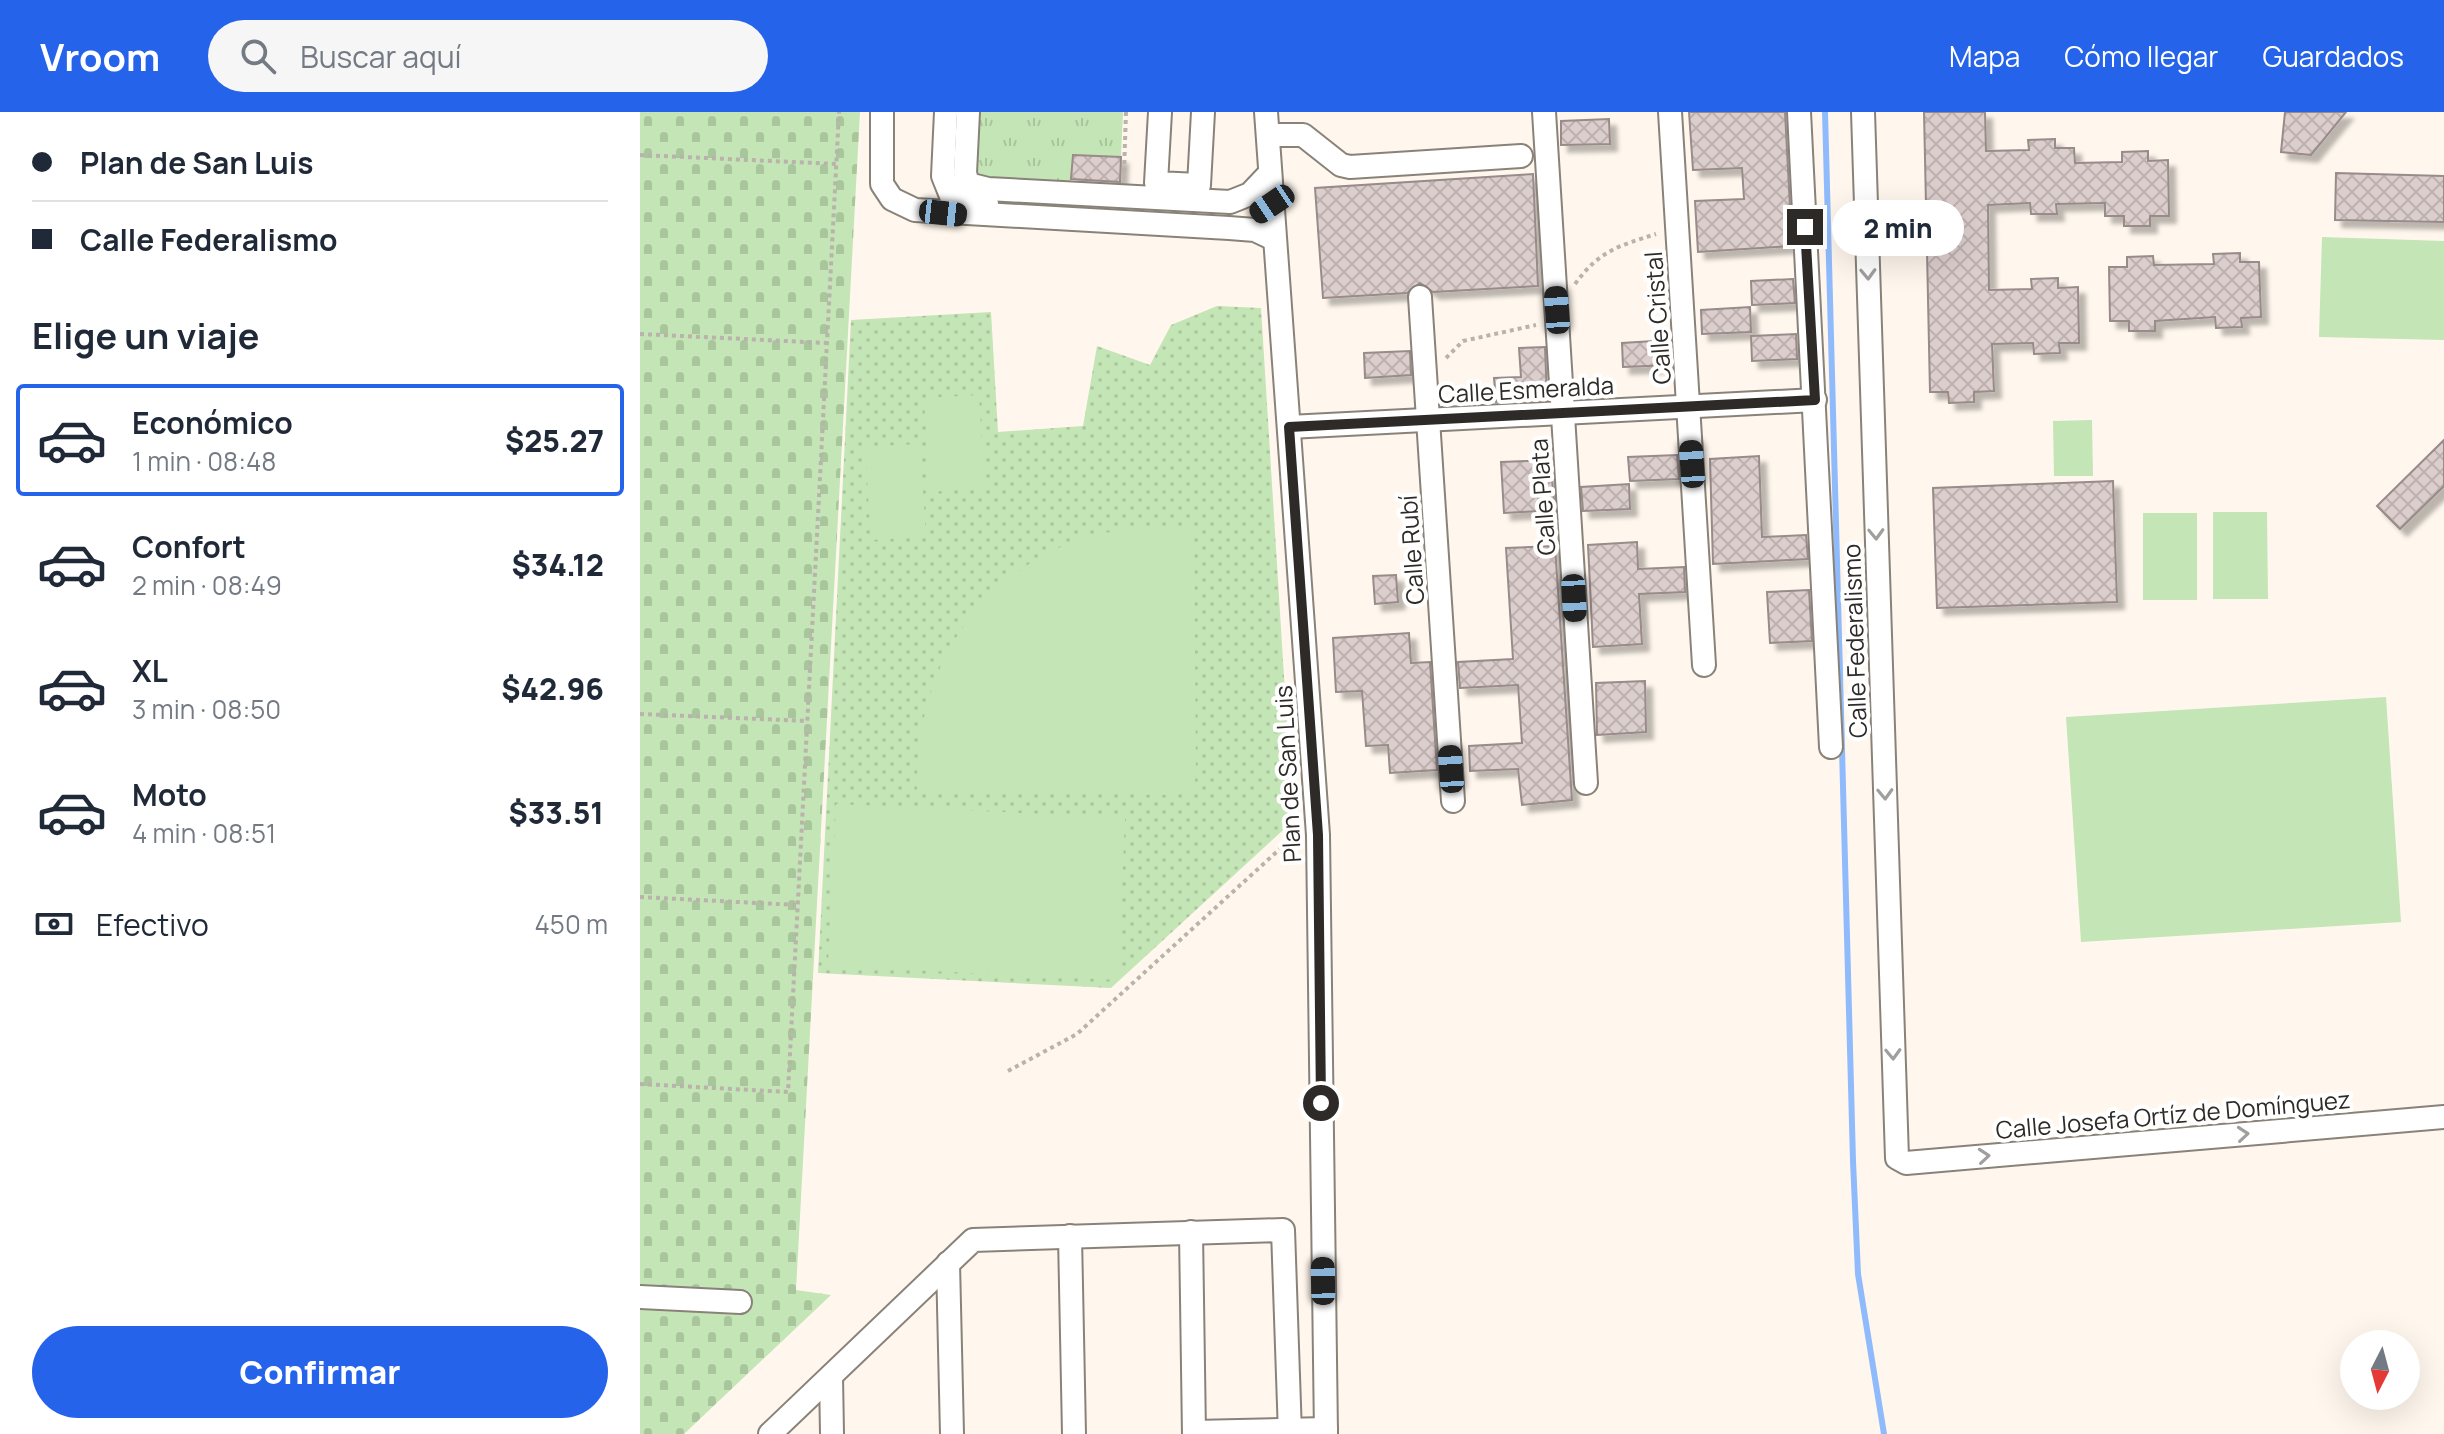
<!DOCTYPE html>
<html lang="es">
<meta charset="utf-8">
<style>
:root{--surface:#fff;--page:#f6f6f7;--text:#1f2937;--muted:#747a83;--line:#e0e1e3;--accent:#2563eb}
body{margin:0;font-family:Manrope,sans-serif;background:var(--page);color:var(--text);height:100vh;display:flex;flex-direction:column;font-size:30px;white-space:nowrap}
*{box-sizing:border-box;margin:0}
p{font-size:26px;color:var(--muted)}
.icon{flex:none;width:44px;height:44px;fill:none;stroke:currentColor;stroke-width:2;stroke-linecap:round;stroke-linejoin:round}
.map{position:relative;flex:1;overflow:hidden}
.details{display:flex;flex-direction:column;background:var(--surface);width:640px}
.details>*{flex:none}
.hud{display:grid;align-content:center;height:176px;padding:0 32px;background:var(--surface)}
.needle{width:52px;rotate:186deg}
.tools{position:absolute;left:1700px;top:1218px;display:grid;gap:16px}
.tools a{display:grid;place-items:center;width:80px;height:80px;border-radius:50%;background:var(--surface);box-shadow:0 8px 32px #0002;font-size:40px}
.end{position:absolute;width:36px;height:36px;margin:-18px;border:10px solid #2d2a27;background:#fff;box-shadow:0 0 0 4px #fff}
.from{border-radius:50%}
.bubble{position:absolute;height:56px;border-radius:28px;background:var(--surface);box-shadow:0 8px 32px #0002;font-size:26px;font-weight:800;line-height:56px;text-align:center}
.car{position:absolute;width:24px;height:48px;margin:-24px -12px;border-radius:10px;box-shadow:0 0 6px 2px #0007;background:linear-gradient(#222 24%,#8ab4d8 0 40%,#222 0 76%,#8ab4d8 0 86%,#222 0)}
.hud b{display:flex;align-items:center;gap:28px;height:76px;font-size:30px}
.hud b+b{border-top:2px solid var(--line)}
.hud i{width:20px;height:20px;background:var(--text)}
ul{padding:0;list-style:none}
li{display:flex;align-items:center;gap:24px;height:112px;margin:0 16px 12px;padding:0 16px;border:4px solid transparent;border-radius:8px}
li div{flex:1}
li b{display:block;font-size:30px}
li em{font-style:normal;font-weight:800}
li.current{border-color:var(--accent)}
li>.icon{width:72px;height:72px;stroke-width:1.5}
h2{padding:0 32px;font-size:36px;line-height:96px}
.pay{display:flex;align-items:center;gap:20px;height:88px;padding:0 32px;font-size:30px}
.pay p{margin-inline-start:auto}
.action{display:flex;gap:16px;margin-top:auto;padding:16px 32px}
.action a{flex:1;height:92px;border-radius:48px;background:var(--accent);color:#fff;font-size:32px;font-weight:800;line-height:92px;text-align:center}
header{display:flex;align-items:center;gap:48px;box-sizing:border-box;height:112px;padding:0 40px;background:var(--accent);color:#fff}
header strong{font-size:38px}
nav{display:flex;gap:44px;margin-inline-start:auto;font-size:28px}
.search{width:560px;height:72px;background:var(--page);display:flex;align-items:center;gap:20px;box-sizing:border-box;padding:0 28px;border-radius:44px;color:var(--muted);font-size:30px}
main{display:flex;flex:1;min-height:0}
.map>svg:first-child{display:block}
.grass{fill:url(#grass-tufts)}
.cemetery{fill:url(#cemetery-stones)}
.park{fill:url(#park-dots)}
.garden{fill:#c4e5b6}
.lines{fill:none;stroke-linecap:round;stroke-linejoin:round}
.stream{stroke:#8fbbfc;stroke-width:6}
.building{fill:url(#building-cross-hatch);stroke:#988b8a;stroke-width:2;filter:url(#shadow)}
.minor-casing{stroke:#898279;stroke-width:26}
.path{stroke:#b9b3ab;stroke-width:4;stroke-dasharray:4 4;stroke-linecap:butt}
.minor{stroke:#fff;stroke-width:22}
.oneway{stroke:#a09f9e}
.route{stroke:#2d2a27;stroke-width:10}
.labels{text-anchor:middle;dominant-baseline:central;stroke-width:8;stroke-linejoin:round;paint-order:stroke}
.street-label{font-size:24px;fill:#2d2a27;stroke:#fff}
</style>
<header>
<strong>Vroom</strong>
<div class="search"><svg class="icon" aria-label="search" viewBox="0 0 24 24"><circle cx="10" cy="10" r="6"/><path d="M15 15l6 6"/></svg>Buscar aquí</div>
<nav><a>Mapa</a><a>Cómo llegar</a><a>Guardados</a></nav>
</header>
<main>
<section class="details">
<div class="hud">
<b><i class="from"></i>Plan de San Luis</b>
<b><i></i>Calle Federalismo</b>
</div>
<h2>Elige un viaje</h2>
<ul>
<li class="current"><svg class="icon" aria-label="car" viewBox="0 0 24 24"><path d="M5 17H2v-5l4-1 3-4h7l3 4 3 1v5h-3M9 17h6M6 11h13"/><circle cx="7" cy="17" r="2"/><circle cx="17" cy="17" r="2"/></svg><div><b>Económico</b><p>1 min · 08:48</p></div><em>$25.27</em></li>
<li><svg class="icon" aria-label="car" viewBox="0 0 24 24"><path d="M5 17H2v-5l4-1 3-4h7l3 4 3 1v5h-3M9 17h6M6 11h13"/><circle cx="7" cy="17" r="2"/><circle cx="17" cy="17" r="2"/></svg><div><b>Confort</b><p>2 min · 08:49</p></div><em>$34.12</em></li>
<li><svg class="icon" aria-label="car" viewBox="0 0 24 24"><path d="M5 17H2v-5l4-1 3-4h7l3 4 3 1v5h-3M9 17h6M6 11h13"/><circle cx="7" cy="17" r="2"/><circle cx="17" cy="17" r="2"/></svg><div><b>XL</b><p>3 min · 08:50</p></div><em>$42.96</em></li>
<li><svg class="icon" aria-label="car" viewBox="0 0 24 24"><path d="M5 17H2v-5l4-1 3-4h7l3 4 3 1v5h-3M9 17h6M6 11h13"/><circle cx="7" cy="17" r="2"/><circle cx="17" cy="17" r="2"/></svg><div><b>Moto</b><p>4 min · 08:51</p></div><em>$33.51</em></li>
</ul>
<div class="pay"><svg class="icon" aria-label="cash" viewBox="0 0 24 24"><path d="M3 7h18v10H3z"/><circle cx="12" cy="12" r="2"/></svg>Efectivo<p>450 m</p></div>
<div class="action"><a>Confirmar</a></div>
</section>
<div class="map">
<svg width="1804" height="1322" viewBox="0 0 1804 1322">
<defs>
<pattern id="grass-tufts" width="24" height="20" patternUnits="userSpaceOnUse" patternTransform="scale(2)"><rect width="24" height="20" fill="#c4e5b6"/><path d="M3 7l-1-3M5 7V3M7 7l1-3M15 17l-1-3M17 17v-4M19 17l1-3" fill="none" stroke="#a9c59c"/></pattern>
<pattern id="cemetery-stones" width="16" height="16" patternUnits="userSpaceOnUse" patternTransform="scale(2)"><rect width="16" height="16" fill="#c4e5b6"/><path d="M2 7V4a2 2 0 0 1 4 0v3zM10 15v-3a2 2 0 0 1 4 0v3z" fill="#a9c59c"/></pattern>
<pattern id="park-dots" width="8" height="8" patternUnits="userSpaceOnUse" patternTransform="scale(2)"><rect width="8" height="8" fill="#c4e5b6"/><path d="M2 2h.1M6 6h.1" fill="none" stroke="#a9c59c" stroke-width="1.8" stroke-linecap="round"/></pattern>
<pattern id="building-cross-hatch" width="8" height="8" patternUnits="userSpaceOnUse" patternTransform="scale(2)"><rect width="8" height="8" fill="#dccecd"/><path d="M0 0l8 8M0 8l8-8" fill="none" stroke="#bdb1b0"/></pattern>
<filter id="shadow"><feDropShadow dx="7" dy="7" stdDeviation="2" flood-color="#0004"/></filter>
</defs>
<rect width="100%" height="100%" fill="#fff7ed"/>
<path class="grass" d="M 340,0 L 483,0 L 481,45 L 433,43 L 431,72 L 345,69 L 337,60 Z"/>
<path class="cemetery" d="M 0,0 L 220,0 L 156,1178 L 191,1183 L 44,1322 L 0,1322 Z"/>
<path class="park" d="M 577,194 L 621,196 L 653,709 L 471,876 L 178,861 L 211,208 L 351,200 L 358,320 L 443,314 L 457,234 L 510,253 L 531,213 Z"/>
<g class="garden">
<path d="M 1682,125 L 1804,129 L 1804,228 L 1679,225 Z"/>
<path d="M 339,283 L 345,376 L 290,380 L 284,286 Z"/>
<path d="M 1452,308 L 1453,364 L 1414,364 L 1413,309 Z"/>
<path d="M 280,332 L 286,425 L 231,428 L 225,335 Z"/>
<path d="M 1573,400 L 1627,400 L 1628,487 L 1573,487 Z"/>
<rect x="1503" y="401" width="54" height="87"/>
<path d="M 554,415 L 556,664 L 552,679 L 537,683 L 277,678 C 275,570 325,475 427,432 C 467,415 512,416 554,415 Z"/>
<path d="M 1746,585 L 1761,810 L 1441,830 L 1426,605 Z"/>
<path d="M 196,692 L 485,706 L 478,868 L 188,854 Z"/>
</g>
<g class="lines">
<path class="stream" d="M 1185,0 L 1213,1049 L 1218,1162 L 1244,1322"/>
</g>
<g class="building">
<path d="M 1049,0 L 1145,0 L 1152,134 L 1058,140 L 1055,89 L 1104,87 L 1102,56 L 1053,58 Z"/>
<path d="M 1284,0 L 1345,0 L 1346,39 L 1389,38 L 1388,28 L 1415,27 L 1415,36 L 1434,36 L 1435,51 L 1482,50 L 1482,40 L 1508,39 L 1508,49 L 1528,48 L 1529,104 L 1510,104 L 1510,114 L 1484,114 L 1484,104 L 1465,104 L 1465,91 L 1416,92 L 1417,102 L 1391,102 L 1390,91 L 1348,93 L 1349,178 L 1392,177 L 1391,167 L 1418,166 L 1418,176 L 1438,175 L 1439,231 L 1419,231 L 1420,241 L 1394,242 L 1393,231 L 1352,232 L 1354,279 L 1334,280 L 1334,290 L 1309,291 L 1308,280 L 1290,280 Z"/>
<path d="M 1645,0 L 1706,0 L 1671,43 L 1641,40 Z"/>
<path d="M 969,7 L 970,32 L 921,33 L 921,9 Z"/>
<path d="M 433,43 L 481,45 L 480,70 L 431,67 Z"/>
<path d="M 1696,61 L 1804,64 L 1804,110 L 1695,108 Z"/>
<path d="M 893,62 L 898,174 L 793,180 L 780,171 L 767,181 L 683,186 L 675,76 Z"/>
<path d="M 1600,141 L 1600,150 L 1619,150 L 1621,205 L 1601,206 L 1602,215 L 1576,216 L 1575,205 L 1515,209 L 1515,219 L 1489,219 L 1489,209 L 1470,209 L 1469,155 L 1487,155 L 1487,145 L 1513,144 L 1514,153 L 1574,152 L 1573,142 Z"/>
<path d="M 1153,167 L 1155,191 L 1112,193 L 1111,169 Z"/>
<path d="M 1110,195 L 1111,220 L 1062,222 L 1061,198 Z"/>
<path d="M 1156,222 L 1157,247 L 1112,249 L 1111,224 Z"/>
<path d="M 1030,228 L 1032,253 L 983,255 L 982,231 Z"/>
<path d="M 905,235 L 907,288 L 856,290 L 854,266 L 881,265 L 879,236 Z"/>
<path d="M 770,239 L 771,263 L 725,266 L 724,241 Z"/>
<path d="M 1804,328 L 1804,374 L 1760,417 L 1737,394 Z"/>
<path d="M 1037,343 L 1039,367 L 990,369 L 988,345 Z"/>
<path d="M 1119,344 L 1122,425 L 1166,423 L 1168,447 L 1073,452 L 1070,347 Z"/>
<path d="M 910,348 L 915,398 L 864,401 L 861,350 Z"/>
<path d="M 1473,369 L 1477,490 L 1297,496 L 1293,376 Z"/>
<path d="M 989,372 L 990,397 L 943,399 L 941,375 Z"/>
<path d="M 997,430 L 998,457 L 1044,455 L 1045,480 L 999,482 L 1002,532 L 953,535 L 948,433 Z"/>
<path d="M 915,434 L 932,688 L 882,693 L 878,657 L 830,659 L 829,634 L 882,631 L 878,573 L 820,576 L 818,550 L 873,547 L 866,436 Z"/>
<path d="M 756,463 L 758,490 L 735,492 L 733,464 Z"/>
<path d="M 1169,478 L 1172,529 L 1130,531 L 1127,480 Z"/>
<path d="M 769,521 L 771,551 L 790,550 L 797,658 L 750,661 L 748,633 L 726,634 L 722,579 L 696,580 L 693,526 Z"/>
<path d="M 1005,569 L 1006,620 L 957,623 L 956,571 Z"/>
</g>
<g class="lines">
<g class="minor-casing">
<g id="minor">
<path d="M 242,0 L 242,72 L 252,87 L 275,98 L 589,116 L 615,118 L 634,127"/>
<path d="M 306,0 L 303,64 L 311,84 L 347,92"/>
<path d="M 328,0 L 325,61 L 328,72 L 348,77 L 590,90 L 610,82 L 630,61"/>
<path d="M 520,0 L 516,71 L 559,73 L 563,0"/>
<path d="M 626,0 L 678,723 L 686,1322"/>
<path d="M 904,0 L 946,671"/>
<path d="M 1030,0 L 1064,553"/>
<path d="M 1159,0 L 1191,635"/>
<path d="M 1223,0 L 1257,1046 L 1266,1051 L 1804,1005"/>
<path d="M 628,23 L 663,23 L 701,53 L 710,55 L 881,44"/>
<path d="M 780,185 L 813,689"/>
<path d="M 649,315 L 1175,288"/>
<path d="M 551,1120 L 554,1322"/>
<path d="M 430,1124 L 434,1322"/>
<path d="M 308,1151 L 312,1322"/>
<path d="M 0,1185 L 100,1190"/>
<path d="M 191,1264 L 192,1322"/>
<path d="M 554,1320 L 686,1317"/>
<path d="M 130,1322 L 333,1128 L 643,1118 L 650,1322"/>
</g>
</g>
<g class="path">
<path d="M 0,43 L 197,52"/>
<path d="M 484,60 L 486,0"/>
<path d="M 935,172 C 959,139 978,134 1016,122"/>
<path d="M 0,222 L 187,231"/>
<path d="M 806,246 L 823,229 L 896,213"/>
<path d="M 0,602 L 168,609"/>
<path d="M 0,785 L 157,793"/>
<path d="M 368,959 L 437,922 L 653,725 L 660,724"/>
<path d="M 0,972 L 148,980 L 199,0"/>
</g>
<use href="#minor" class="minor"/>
</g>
<defs><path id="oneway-chevron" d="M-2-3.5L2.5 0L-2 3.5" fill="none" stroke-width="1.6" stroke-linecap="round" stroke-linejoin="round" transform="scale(2)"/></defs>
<g class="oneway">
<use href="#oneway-chevron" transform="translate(1228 162) rotate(88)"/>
<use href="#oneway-chevron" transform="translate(1236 422) rotate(88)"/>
<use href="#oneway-chevron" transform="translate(1245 682) rotate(88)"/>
<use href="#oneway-chevron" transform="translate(1253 942) rotate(88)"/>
<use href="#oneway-chevron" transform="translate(1603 1022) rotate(-5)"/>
<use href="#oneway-chevron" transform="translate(1344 1044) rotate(-5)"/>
</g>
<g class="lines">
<path class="route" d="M 681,991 L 678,723 L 649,315 L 1175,288 L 1165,115"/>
</g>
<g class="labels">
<g class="street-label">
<text transform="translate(1017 206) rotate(-94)">Calle Cristal</text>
<text transform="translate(886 277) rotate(-3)">Calle Esmeralda</text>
<text transform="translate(902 385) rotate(-94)">Calle Plata</text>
<text transform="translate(771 438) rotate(-94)">Calle Rubí</text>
<text transform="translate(1214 529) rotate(-92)">Calle Federalismo</text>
<text transform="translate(647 662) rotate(-93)">Plan de San Luis</text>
<text transform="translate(1533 1002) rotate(-5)">Calle Josefa Ortíz de Domínguez</text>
</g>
</g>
</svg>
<div class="tools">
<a><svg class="needle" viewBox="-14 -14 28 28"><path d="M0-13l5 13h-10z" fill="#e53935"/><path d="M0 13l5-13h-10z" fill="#747a83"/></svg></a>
</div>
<i class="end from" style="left:681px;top:991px"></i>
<i class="end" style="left:1165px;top:115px"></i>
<div class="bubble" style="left:1192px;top:88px;width:132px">2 min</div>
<i class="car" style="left:632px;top:92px;rotate:236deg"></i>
<i class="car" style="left:303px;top:101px;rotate:96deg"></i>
<i class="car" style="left:917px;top:198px;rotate:356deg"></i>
<i class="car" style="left:1052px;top:352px;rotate:356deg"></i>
<i class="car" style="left:934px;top:486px;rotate:177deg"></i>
<i class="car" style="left:811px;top:657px;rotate:356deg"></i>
<i class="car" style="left:683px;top:1169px;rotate:359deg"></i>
</div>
</main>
